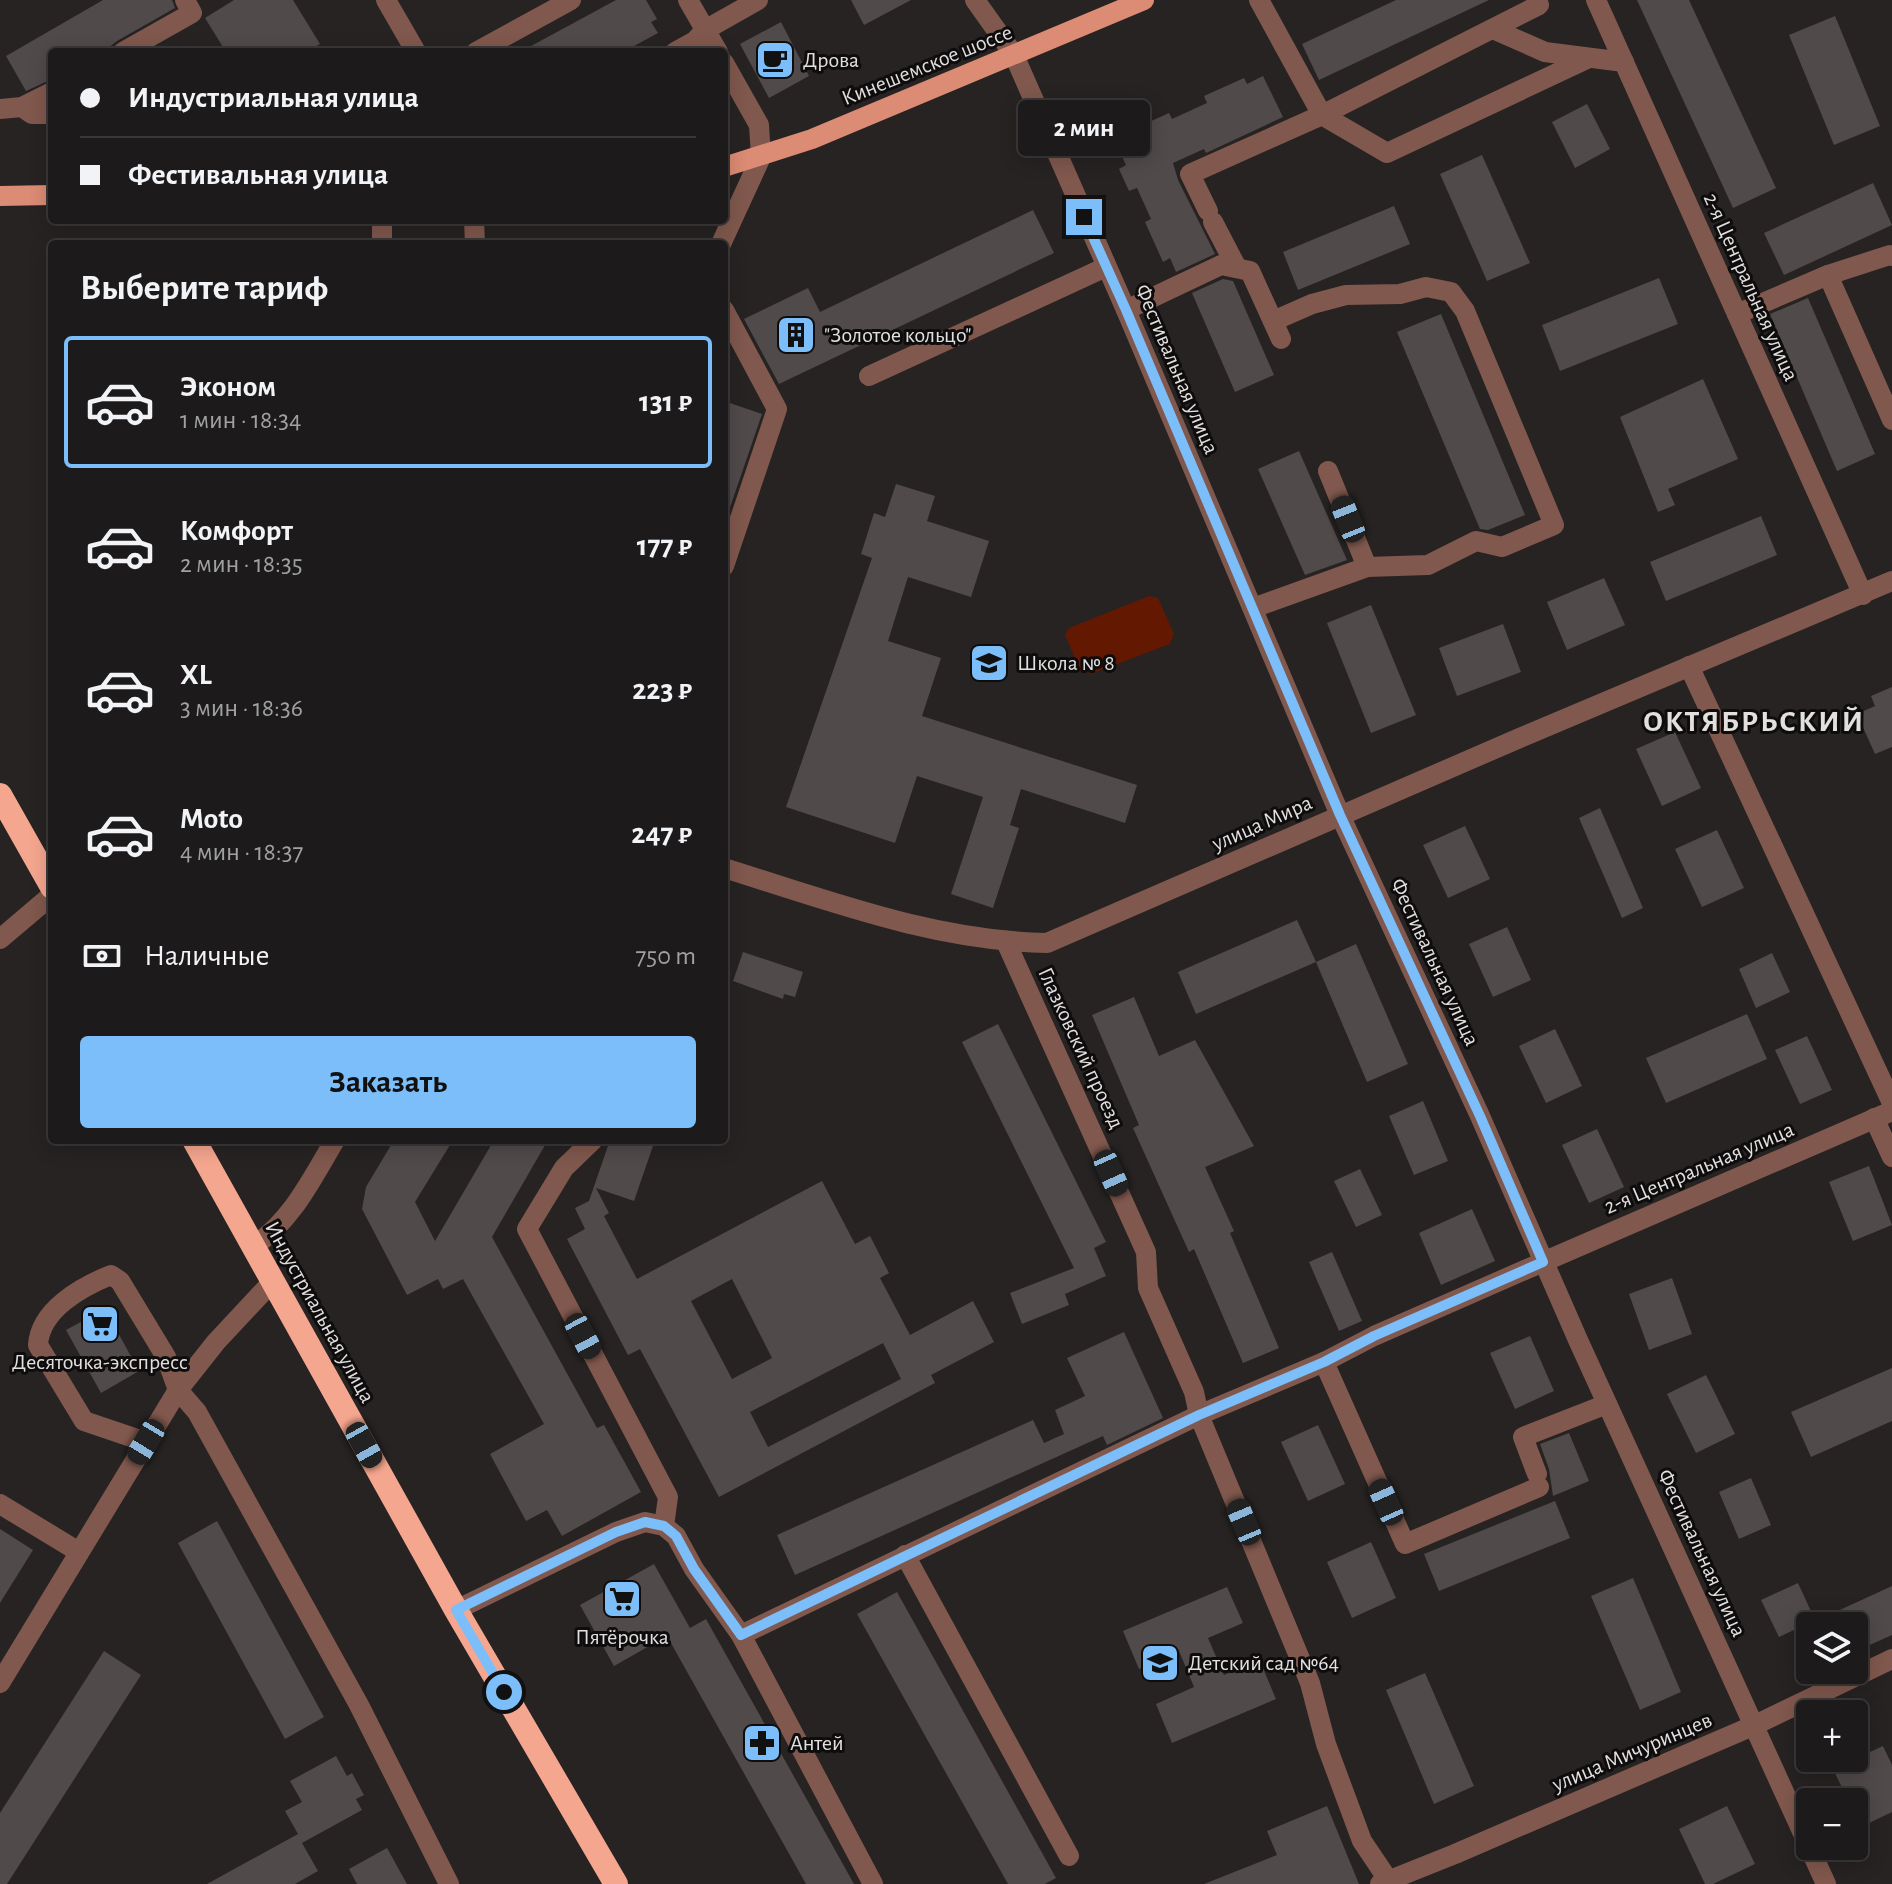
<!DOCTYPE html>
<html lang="ru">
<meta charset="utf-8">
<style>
:root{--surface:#1c1a1a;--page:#252323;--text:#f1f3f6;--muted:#a0a1a2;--line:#3a3839;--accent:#7cbef9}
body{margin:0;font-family:"Alegreya Sans",sans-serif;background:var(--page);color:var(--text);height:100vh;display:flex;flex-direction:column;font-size:30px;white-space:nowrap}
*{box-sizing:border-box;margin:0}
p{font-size:26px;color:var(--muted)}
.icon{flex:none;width:44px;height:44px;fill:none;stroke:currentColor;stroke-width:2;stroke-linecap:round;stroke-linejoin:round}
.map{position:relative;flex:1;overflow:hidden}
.side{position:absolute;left:48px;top:240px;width:680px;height:904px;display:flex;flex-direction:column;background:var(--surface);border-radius:8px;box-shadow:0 4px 20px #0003,0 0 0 2px var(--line)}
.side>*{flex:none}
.guide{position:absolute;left:48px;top:48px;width:680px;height:176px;border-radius:8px;box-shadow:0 4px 20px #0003,0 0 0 2px var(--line);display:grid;align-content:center;height:176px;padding:0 32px;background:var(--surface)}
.fabs{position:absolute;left:1796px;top:1612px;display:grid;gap:16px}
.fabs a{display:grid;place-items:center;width:72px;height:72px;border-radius:8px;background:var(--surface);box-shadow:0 4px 20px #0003,0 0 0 2px var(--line);font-size:40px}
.end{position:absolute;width:36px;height:36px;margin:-18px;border:10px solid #7cbef9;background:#111;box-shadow:0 0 0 4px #111}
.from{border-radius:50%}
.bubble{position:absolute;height:56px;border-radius:8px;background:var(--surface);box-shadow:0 4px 20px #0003,0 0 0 2px var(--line);font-size:26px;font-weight:700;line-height:56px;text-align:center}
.car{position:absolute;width:24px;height:48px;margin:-24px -12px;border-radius:10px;box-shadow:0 0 6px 2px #0007;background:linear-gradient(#222 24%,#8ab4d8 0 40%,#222 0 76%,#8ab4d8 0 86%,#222 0)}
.guide b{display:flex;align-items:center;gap:28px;height:76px;font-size:30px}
.guide b+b{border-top:2px solid var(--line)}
.guide i{width:20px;height:20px;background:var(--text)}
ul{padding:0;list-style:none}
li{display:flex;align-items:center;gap:24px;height:132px;margin:0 16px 12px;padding:0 16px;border:4px solid transparent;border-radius:8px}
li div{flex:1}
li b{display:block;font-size:30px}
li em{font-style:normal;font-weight:700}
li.active{border-color:var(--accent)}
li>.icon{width:72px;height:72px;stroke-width:1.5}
h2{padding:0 32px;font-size:36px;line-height:96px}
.pay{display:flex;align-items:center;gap:20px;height:88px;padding:0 32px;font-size:30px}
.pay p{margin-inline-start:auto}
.button{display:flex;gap:16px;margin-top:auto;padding:16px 32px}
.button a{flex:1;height:92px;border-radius:8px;background:var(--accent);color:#111;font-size:32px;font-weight:700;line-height:92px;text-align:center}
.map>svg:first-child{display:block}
.green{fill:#631802}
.building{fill:#504b4a;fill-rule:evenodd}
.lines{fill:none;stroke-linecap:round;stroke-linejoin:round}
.minor{stroke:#80584d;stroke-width:20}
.major{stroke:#dc8b74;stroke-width:20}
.highway{stroke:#f5a68f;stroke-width:24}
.route{stroke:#7cbef9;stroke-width:10}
.labels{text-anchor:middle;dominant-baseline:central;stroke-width:6;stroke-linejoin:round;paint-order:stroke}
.poi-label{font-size:22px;fill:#e2e0df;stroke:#0e0c0c;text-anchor:start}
.street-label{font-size:22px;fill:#e2e0df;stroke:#0e0c0c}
.district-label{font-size:30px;font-weight:bold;letter-spacing:2px;fill:#e2e0df;stroke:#0e0c0c}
</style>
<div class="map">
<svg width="1892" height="1884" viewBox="0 0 1892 1884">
<rect width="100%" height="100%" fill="#262322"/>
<g class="green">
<path d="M 437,240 L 440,244 L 136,244 L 136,243 Z"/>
<path d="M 1149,596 L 1158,598 L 1174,634 L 1170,644 L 1091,674 L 1081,672 L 1065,635 L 1069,628 Z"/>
</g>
<g class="building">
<path d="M 103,0 L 172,0 L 175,8 L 117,41 L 103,52 L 52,52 L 52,79 L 26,91 L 6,56 Z"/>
<path d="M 234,0 L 293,0 L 320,44 L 307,52 L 226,52 L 205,18 Z"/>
<path d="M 616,0 L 646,0 L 657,19 L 651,22 L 658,33 L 623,52 L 520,52 Z"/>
<path d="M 851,0 L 911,0 L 864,25 Z"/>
<path d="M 1396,0 L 1489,0 L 1319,80 L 1302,44 Z"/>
<path d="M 1637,0 L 1689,0 L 1776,188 L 1733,208 Z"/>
<path d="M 1835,16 L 1880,126 L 1834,145 L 1789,35 Z"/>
<path d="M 781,22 L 809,76 L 769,98 L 740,44 Z"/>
<path d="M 1263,76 L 1283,117 L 1206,153 L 1204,149 L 1173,163 L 1178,180 L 1215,254 L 1176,272 L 1170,258 L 1163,262 L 1145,222 L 1151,219 L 1137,188 L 1129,191 L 1119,169 L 1126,165 L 1117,146 L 1133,138 L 1129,131 L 1169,113 L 1172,119 L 1207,103 L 1204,96 L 1244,78 L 1247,84 Z"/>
<path d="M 1587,104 L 1610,149 L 1575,168 L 1552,122 Z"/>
<path d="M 1482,155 L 1530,263 L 1487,281 L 1440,174 Z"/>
<path d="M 1873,183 L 1892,225 L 1784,275 L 1764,233 Z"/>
<path d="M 1394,206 L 1410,244 L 1298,290 L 1283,252 Z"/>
<path d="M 1033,210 L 1054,253 L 779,384 L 744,319 L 808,288 L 820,312 Z"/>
<path d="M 1659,278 L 1678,324 L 1560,371 L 1542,325 Z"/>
<path d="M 1223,279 L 1233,281 L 1274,375 L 1235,392 L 1192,293 Z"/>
<path d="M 1808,298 L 1875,454 L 1837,471 L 1770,314 Z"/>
<path d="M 1441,314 L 1525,515 L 1488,530 L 1480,529 L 1397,332 Z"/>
<path d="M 1703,379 L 1738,459 L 1668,489 L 1675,505 L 1658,512 L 1620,417 Z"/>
<path d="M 724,401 L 762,414 L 726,519 L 724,519 Z"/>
<path d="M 1299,451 L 1347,560 L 1305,575 L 1258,469 Z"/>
<path d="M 896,484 L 935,496 L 927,521 L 989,541 L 971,597 L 908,577 L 888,641 L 941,658 L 922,716 L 1137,785 L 1125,823 L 1021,789 L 1010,825 L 1019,828 L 993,908 L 951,894 L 983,797 L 917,776 L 895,843 L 786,807 L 872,558 L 861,554 L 874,513 L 885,517 Z"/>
<path d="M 1761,516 L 1777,555 L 1666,601 L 1650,562 Z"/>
<path d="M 1604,578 L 1625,625 L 1567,650 L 1547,602 Z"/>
<path d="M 1371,605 L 1416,715 L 1371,733 L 1327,623 Z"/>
<path d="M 1503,624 L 1521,672 L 1457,696 L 1439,648 Z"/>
<path d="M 1892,687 L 1892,747 L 1875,754 L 1857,714 L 1875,706 L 1871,696 Z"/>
<path d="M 1675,732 L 1701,788 L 1662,806 L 1636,749 Z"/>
<path d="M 1600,808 L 1643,908 L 1622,918 L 1579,818 Z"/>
<path d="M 1465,826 L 1490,879 L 1448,898 L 1423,845 Z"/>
<path d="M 1717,830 L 1744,888 L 1702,907 L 1675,849 Z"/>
<path d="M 1297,920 L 1316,962 L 1196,1014 L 1178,972 Z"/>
<path d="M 1507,927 L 1531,980 L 1493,997 L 1469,944 Z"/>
<path d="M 1356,944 L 1408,1064 L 1367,1082 L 1316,962 Z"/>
<path d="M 743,952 L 803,972 L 795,997 L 784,994 L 783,999 L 733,981 Z"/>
<path d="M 1772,953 L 1790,992 L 1756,1008 L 1739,969 Z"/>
<path d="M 1134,997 L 1159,1056 L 1195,1040 L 1254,1146 L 1205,1167 L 1234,1231 L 1230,1233 L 1279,1348 L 1243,1363 L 1194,1249 L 1189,1252 L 1133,1128 L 1139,1125 L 1092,1015 Z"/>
<path d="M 1747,1014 L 1767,1059 L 1666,1103 L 1646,1058 Z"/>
<path d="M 998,1024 L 1106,1242 L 1094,1248 L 1106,1276 L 1065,1294 L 1069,1305 L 1022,1324 L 1010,1293 L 1074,1268 L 962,1042 Z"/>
<path d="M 1555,1029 L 1582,1086 L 1546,1103 L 1519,1046 Z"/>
<path d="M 1807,1036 L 1832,1090 L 1800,1104 L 1775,1050 Z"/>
<path d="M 1423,1101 L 1448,1161 L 1414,1175 L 1389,1116 Z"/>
<path d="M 1597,1129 L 1624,1187 L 1589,1203 L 1562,1145 Z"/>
<path d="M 394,1140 L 453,1140 L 415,1202 L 435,1241 L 494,1140 L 548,1140 L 492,1237 L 597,1428 L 604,1425 L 641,1492 L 562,1536 L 547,1510 L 526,1521 L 490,1454 L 544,1424 L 463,1279 L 443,1289 L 438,1279 L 407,1295 L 362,1209 L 366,1187 Z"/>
<path d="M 610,1140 L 655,1140 L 634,1201 L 596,1188 L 609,1213 L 604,1216 L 637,1279 L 822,1181 L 855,1244 L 870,1236 L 889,1273 L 880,1278 L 910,1335 L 973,1301 L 994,1342 L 931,1375 L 935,1383 L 719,1497 L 640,1349 L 628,1355 L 567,1239 L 585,1229 L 575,1208 L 589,1201 ZM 732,1279 L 772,1358 L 732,1379 L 691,1301 ZM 883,1343 L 901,1379 L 768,1447 L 750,1412 Z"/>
<path d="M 1869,1166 L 1892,1225 L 1853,1241 L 1829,1182 Z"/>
<path d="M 1360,1169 L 1382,1215 L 1356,1227 L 1334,1181 Z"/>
<path d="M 1472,1209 L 1495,1261 L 1441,1285 L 1419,1233 Z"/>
<path d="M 1332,1252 L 1362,1321 L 1339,1331 L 1309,1262 Z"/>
<path d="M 1672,1278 L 1692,1334 L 1649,1350 L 1629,1294 Z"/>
<path d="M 105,1309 L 139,1371 L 101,1393 L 66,1330 Z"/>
<path d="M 1124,1332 L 1163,1418 L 1107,1445 L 1103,1436 L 795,1575 L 777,1535 L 1033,1420 L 1044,1443 L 1064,1434 L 1055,1410 L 1085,1396 L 1067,1358 Z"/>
<path d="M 1530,1336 L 1554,1391 L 1515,1409 L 1490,1353 Z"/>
<path d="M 1892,1368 L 1892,1421 L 1811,1457 L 1791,1412 Z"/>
<path d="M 1706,1375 L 1735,1434 L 1696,1453 L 1667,1394 Z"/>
<path d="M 1318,1425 L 1345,1484 L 1308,1501 L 1281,1442 Z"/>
<path d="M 1569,1433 L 1589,1481 L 1553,1496 L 1549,1469 L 1540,1444 Z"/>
<path d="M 1751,1478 L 1771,1525 L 1739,1539 L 1719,1492 Z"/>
<path d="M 1555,1501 L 1570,1538 L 1439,1591 L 1424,1554 Z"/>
<path d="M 217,1521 L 324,1717 L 285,1739 L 178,1543 Z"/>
<path d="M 0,1529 L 33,1550 L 0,1603 Z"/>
<path d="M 1371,1542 L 1396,1598 L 1352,1618 L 1327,1562 Z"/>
<path d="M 654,1564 L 690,1628 L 706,1619 L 854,1884 L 806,1884 L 667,1636 L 614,1666 L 580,1605 Z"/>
<path d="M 1633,1578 L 1681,1692 L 1640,1710 L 1591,1596 Z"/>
<path d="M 1798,1583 L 1815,1620 L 1779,1637 L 1761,1600 Z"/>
<path d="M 1892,1586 L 1892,1635 L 1854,1652 L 1854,1626 L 1805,1626 Z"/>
<path d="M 1227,1587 L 1243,1623 L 1208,1638 L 1224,1675 L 1259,1659 L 1276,1699 L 1172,1743 L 1156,1704 L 1194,1687 L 1179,1651 L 1139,1669 L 1123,1631 Z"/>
<path d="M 897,1592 L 1056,1878 L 1045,1884 L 1008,1884 L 857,1614 Z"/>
<path d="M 104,1651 L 141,1675 L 7,1884 L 0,1884 L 0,1813 Z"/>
<path d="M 1425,1673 L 1474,1786 L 1434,1804 L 1386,1690 Z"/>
<path d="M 1883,1746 L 1892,1765 L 1892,1812 L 1861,1827 L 1854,1812 L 1854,1802 L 1849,1802 L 1833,1769 Z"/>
<path d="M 336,1756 L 347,1776 L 352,1773 L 364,1795 L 356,1799 L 362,1810 L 302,1843 L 318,1871 L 295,1884 L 207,1884 L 298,1834 L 285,1811 L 302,1802 L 290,1781 Z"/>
<path d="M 1327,1806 L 1359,1884 L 1204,1884 L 1277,1855 L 1267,1831 Z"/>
<path d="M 1727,1806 L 1755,1864 L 1713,1884 L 1705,1884 L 1679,1829 Z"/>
<path d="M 387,1848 L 407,1884 L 357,1884 L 349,1869 Z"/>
</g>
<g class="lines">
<g class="minor">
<path d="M 386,0 L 416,52"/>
<path d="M 688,0 L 718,52"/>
<path d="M 975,0 L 1014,55 L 1126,310 L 1340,815 L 1480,1116 L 1578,1340 L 1826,1884"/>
<path d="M 1259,0 L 1322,115 L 1387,153 L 1589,58"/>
<path d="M 1596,0 L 1863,595"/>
<path d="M 1493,29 L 1545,52 L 1624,62"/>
<path d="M 123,52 L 192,13 L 185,0"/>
<path d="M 476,52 L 571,0"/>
<path d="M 675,52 L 695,41 L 705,30 L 758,0"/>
<path d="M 52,92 L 22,107 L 32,114 L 52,114"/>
<path d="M 0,109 L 22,107"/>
<path d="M 1208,211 L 1190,174 L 1322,115 L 1539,5"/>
<path d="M 382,220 L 382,244"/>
<path d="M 474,220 L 475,244"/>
<path d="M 1213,222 L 1237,268"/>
<path d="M 721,244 L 761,157 L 759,125 L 724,63"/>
<path d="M 1828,275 L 1892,420"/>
<path d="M 724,310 L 777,409 L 724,566"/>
<path d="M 1126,310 L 1221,265 L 1250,271 L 1281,339"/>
<path d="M 1737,314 L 1828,275 L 1890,255 L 1892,256"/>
<path d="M 1273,321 L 1312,304 L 1346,295 L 1400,294 L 1426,287 L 1451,292 L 1465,311 L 1554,525 L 1502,547 L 1476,541 L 1428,565 L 1367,567"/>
<path d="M 869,376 L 1106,267"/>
<path d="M 1253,608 L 1367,567 L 1328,471"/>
<path d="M 1689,666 L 1892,1103"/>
<path d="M 724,868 C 830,901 935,941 1047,943 L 1522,737 L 1892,581"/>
<path d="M 0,939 L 52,895"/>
<path d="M 1006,942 L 1146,1252 L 1148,1288 L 1194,1392 L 1199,1415 L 1310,1683 L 1326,1744 L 1362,1841 L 1391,1884"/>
<path d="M 1874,1118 L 1892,1157"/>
<path d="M 593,1140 L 564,1168 L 527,1229 L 668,1497 L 664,1526"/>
<path d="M 254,1246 C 293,1219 311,1180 335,1140"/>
<path d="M 1324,1362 L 1405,1544 L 1539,1487"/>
<path d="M 146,1442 L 84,1421 L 38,1345 C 40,1310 81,1287 111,1275 L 120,1281 L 166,1357 L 178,1390 L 197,1412 L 359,1705 L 449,1884"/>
<path d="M 1537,1474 L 1523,1437 L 1607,1404"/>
<path d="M 0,1504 L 79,1552"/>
<path d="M 905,1555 L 1069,1856"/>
<path d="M 456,1610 L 616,1532 L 645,1522 L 664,1526 L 676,1536 L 694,1569 L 741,1635 L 873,1884"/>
<path d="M 741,1635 L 1199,1415 L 1324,1362 L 1374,1336 L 1543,1262 L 1892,1111"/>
<path d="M 0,1683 L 178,1390 L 216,1342 L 273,1281"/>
<path d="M 1380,1884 L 1455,1854 L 1755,1725 L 1892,1659"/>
</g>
<g class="major">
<path d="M 724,167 L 812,139 L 1144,0"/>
<path d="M 0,196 L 52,195"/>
</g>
<g class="highway">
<path d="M 0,795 L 52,887"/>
<path d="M 194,1140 L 456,1610 L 616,1884"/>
</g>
</g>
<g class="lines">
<path class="route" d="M 504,1692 L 456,1610 L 616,1532 L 645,1522 L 664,1526 L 676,1536 L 694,1569 L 741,1635 L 1199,1415 L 1324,1362 L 1374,1336 L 1543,1262 L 1480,1116 L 1340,815 L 1126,310 L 1084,217"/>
</g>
<defs>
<g id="cafe-square" transform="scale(2)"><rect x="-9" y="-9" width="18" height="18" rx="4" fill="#7cbef9" stroke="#0e0c0c"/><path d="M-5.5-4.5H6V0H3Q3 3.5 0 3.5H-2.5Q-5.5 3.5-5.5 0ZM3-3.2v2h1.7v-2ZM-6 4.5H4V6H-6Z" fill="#111"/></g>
<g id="building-square" transform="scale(2)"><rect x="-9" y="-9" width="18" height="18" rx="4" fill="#7cbef9" stroke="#0e0c0c"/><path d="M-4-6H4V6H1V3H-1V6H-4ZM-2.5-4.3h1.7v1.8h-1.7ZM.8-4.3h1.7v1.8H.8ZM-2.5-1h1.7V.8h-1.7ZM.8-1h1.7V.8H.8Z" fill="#111"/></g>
<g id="school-square" transform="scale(2)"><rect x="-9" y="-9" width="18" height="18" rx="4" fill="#7cbef9" stroke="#0e0c0c"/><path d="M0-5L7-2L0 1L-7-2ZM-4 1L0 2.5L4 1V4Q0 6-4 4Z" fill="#111"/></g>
<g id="supermarket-square" transform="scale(2)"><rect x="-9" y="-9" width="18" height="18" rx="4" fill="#7cbef9" stroke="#0e0c0c"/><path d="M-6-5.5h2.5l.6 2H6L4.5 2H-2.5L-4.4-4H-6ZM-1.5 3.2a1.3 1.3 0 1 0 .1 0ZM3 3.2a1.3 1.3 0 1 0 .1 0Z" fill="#111"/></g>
<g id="pharmacy-square" transform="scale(2)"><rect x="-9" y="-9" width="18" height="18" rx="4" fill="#7cbef9" stroke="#0e0c0c"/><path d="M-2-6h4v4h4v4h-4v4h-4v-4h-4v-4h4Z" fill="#111"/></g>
</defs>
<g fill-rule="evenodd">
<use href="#cafe-square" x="775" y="60"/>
<use href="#building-square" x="796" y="335"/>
<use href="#school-square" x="989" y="663"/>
<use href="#supermarket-square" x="100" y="1324"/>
<use href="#supermarket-square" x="622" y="1599"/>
<use href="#school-square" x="1160" y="1663"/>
<use href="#pharmacy-square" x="762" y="1743"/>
</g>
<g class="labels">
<g class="poi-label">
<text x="803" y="60">Дрова</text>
<text x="824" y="335">"Золотое кольцо"</text>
<text x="1017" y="663">Школа № 8</text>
<text x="100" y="1362" text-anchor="middle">Десяточка-экспресс</text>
<text x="622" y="1637" text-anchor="middle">Пятёрочка</text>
<text x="1188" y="1663">Детский сад №64</text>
<text x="790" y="1743">Антей</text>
</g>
<g class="street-label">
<text transform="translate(927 65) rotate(-22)">Кинешемское шоссе</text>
<text transform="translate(1751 287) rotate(66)">2-я Центральная улица</text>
<text transform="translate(1177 369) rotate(67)">Фестивальная улица</text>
<text transform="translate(1262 823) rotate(-24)">улица Мира</text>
<text transform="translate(1435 962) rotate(65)">Фестивальная улица</text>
<text transform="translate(1081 1048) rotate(65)">Глазковский проезд</text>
<text transform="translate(1699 1168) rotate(-23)">2-я Центральная улица</text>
<text transform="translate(320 1312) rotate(61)">Индустриальная улица</text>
<text transform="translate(1702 1553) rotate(65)">Фестивальная улица</text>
<text transform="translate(1632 1752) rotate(-23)">улица Мичуринцев</text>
</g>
<g class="district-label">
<text x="1754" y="722">ОКТЯБРЬСКИЙ</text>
</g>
</g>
</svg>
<div class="fabs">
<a><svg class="icon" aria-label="layers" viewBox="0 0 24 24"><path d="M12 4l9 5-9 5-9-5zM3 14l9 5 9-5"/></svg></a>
<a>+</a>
<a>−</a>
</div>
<i class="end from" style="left:504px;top:1692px"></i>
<i class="end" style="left:1084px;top:217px"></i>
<div class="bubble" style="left:1018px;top:100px;width:132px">2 мин</div>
<i class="car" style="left:1348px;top:519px;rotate:338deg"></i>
<i class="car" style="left:1111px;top:1173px;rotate:156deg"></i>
<i class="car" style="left:583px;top:1336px;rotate:152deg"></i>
<i class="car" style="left:146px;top:1442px;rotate:211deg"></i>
<i class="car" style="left:364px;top:1445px;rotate:151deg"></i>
<i class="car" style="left:1386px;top:1502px;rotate:336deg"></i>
<i class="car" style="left:1244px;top:1522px;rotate:337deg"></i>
<div class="guide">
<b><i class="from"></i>Индустриальная улица</b>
<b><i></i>Фестивальная улица</b>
</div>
<section class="side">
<h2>Выберите тариф</h2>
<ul>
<li class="active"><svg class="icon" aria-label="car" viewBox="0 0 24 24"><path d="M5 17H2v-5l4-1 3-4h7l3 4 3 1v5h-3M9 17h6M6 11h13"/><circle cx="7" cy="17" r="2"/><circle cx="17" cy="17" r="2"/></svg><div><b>Эконом</b><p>1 мин · 18:34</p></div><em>131 ₽</em></li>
<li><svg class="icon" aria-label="car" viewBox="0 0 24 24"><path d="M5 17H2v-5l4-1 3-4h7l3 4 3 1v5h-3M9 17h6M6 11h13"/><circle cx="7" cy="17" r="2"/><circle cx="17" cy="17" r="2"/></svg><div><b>Комфорт</b><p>2 мин · 18:35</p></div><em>177 ₽</em></li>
<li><svg class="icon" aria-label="car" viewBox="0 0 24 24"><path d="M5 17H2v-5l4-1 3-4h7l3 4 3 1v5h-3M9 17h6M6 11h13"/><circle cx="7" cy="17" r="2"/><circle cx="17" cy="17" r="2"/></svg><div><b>XL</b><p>3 мин · 18:36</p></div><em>223 ₽</em></li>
<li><svg class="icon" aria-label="car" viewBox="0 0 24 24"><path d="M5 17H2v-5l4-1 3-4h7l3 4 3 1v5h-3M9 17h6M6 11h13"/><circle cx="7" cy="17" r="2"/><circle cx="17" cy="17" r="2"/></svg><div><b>Moto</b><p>4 мин · 18:37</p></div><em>247 ₽</em></li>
</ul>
<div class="pay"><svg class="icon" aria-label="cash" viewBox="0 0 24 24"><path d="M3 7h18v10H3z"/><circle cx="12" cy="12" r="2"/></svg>Наличные<p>750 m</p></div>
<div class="button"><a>Заказать</a></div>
</section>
</div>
